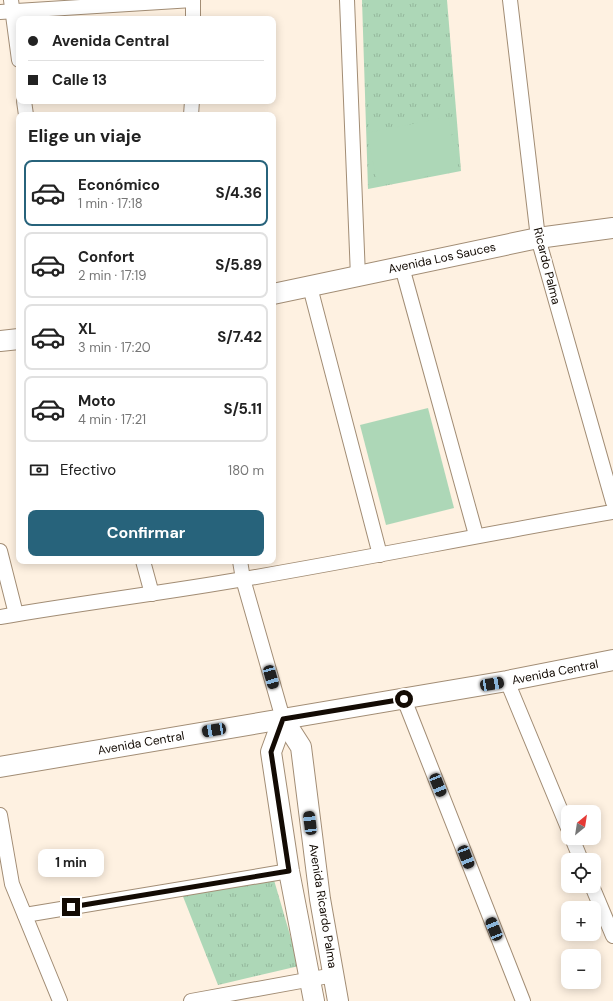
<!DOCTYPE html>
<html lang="es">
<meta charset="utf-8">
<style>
:root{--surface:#fff;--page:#f6f6f6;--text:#222;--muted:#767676;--line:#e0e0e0;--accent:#27637b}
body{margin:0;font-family:"DM Sans",sans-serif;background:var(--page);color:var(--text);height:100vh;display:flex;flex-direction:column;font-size:15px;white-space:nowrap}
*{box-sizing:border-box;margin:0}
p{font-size:13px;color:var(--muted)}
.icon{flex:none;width:22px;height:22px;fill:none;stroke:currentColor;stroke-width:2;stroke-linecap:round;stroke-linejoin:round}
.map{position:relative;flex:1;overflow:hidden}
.panel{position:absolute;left:16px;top:112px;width:260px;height:452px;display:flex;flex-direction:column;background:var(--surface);border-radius:8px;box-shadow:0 2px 10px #0003}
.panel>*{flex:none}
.hud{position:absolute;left:16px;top:16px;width:260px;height:88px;border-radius:8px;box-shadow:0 2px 10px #0003;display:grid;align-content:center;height:88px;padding:0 12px;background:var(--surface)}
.needle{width:26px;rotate:30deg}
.fabs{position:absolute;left:561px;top:805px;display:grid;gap:8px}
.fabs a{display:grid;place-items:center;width:40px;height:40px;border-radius:8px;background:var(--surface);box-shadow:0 2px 10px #0003;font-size:20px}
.end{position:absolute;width:18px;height:18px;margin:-9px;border:5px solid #130b04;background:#fff;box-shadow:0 0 0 2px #fff}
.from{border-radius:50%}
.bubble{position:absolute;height:28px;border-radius:8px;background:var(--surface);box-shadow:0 2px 10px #0003;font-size:13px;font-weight:700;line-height:28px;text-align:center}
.car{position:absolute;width:12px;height:24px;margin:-12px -6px;border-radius:5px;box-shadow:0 0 3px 1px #0007;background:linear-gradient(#222 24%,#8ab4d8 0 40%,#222 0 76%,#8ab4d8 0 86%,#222 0)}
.hud b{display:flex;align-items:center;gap:14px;height:38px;font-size:15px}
.hud b+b{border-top:1px solid var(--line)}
.hud i{width:10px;height:10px;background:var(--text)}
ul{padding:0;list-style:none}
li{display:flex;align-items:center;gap:12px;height:66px;margin:0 8px 6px;padding:0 4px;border:2px solid var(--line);border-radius:8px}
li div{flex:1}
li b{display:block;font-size:15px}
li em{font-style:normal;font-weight:700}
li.current{border-color:var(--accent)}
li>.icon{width:36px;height:36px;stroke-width:1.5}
h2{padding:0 12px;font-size:18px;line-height:48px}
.pay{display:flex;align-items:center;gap:10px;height:44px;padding:0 12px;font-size:15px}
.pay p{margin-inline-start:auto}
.button{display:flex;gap:8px;margin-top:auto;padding:8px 12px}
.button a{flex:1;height:46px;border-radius:8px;background:var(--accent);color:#fff;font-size:16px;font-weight:700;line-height:46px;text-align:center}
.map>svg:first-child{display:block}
.grass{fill:url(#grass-tufts)}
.pitch{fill:#add7b7}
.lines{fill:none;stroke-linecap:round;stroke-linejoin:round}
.street-casing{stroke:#a28d75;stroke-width:16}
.secondary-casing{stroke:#a28d75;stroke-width:22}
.street{stroke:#fff;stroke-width:14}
.secondary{stroke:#fff;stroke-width:20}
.route{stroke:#130b04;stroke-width:5}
.labels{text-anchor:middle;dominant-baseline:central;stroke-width:3;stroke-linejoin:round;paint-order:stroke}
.street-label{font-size:12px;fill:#130b04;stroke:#fff}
</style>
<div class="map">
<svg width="613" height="1001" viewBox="0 0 613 1001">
<defs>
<pattern id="grass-tufts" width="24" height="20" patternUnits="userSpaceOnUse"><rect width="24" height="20" fill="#add7b7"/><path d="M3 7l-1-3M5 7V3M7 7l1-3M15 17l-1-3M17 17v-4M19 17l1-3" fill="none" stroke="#94b79c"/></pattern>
</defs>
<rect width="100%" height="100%" fill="#fef1e1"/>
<g class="grass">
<path d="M 362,0 L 447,0 L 461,171 L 368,189 Z"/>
<path d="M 274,880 L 299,966 L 218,985 L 182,894 Z"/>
</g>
<g class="pitch">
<path d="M 448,117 L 459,170 L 378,186 L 367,133 Z"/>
<path d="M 428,408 L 454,508 L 386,525 L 360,425 Z"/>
</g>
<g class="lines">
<g class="street-casing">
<g id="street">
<path d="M 11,0 L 19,60"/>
<path d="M 347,0 L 358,277"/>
<path d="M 510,0 L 538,238 L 613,502"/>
<path d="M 0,12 L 193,0"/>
<path d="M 193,19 L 193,0"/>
<path d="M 24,101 L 26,115"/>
<path d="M 191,115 L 192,101"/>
<path d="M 402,267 L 476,535"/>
<path d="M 310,287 L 380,555"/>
<path d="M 0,551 L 16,614"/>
<path d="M 143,561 L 152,594"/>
<path d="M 240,561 L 243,579 L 283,719"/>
<path d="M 0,617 C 81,603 163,593 244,579 C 367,558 490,533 613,512"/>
<path d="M 507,681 L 568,828"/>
<path d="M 404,699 L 523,1001"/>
<path d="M 0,815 L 12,884 L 60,1001"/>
<path d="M 572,838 L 581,860"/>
<path d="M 592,886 L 613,936"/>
<path d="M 25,915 L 289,871"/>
<path d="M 191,1001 L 334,975"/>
</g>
</g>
<g class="secondary-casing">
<g id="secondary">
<path d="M 273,294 L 538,238 L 613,228"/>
<path d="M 0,341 L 19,339"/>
<path d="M 283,719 L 301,747 L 320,899 L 338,1001"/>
<path d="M 283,719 L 271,752 L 289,871 L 314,1001"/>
<path d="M 0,767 L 507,681 L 613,660"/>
</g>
</g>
<use href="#street" class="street"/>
<use href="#secondary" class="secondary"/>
</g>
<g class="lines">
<path class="route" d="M 71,907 L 289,871 L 271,752 L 283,719 L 404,699"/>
</g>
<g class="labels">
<g class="street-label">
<text transform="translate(442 258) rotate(-12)">Avenida Los Sauces</text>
<text transform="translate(547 266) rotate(76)">Ricardo Palma</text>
<text transform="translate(555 672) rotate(-11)">Avenida Central</text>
<text transform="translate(141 743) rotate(-10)">Avenida Central</text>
<text transform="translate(323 906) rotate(81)">Avenida Ricardo Palma</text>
</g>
</g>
</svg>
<div class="fabs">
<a><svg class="needle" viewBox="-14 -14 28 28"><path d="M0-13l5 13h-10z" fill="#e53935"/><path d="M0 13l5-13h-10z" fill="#767676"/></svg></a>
<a><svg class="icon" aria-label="locate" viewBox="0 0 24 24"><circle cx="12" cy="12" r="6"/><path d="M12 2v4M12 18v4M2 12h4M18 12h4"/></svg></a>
<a>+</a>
<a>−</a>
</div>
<i class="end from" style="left:404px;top:699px"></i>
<i class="end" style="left:71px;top:907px"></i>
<div class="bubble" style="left:38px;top:849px;width:66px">1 min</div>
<i class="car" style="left:271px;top:677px;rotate:164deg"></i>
<i class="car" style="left:492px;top:684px;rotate:80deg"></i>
<i class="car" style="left:214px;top:730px;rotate:260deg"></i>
<i class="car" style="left:438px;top:785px;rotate:158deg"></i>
<i class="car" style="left:310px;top:823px;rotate:353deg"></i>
<i class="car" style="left:466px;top:857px;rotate:159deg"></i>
<i class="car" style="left:494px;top:929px;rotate:338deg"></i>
<div class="hud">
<b><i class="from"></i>Avenida Central</b>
<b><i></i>Calle 13</b>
</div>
<section class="panel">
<h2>Elige un viaje</h2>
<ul>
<li class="current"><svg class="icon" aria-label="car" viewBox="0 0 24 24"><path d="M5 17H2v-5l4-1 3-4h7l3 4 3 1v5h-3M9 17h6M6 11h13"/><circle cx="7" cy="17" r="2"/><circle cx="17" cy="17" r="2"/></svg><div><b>Económico</b><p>1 min · 17:18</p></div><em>S/4.36</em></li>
<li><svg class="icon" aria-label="car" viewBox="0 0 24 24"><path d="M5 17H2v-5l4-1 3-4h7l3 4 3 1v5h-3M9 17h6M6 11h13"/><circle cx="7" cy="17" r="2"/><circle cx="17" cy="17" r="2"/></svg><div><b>Confort</b><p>2 min · 17:19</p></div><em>S/5.89</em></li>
<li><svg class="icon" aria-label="car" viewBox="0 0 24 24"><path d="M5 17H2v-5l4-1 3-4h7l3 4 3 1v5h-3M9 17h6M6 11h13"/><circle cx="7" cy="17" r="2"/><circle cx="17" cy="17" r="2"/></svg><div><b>XL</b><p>3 min · 17:20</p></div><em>S/7.42</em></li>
<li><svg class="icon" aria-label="car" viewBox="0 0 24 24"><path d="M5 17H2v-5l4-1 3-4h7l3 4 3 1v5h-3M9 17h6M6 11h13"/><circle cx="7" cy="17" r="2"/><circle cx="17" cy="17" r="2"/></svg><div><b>Moto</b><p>4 min · 17:21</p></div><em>S/5.11</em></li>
</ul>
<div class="pay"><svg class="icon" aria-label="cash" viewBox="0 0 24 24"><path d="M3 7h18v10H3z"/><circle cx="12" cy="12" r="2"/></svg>Efectivo<p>180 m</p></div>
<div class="button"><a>Confirmar</a></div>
</section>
</div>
